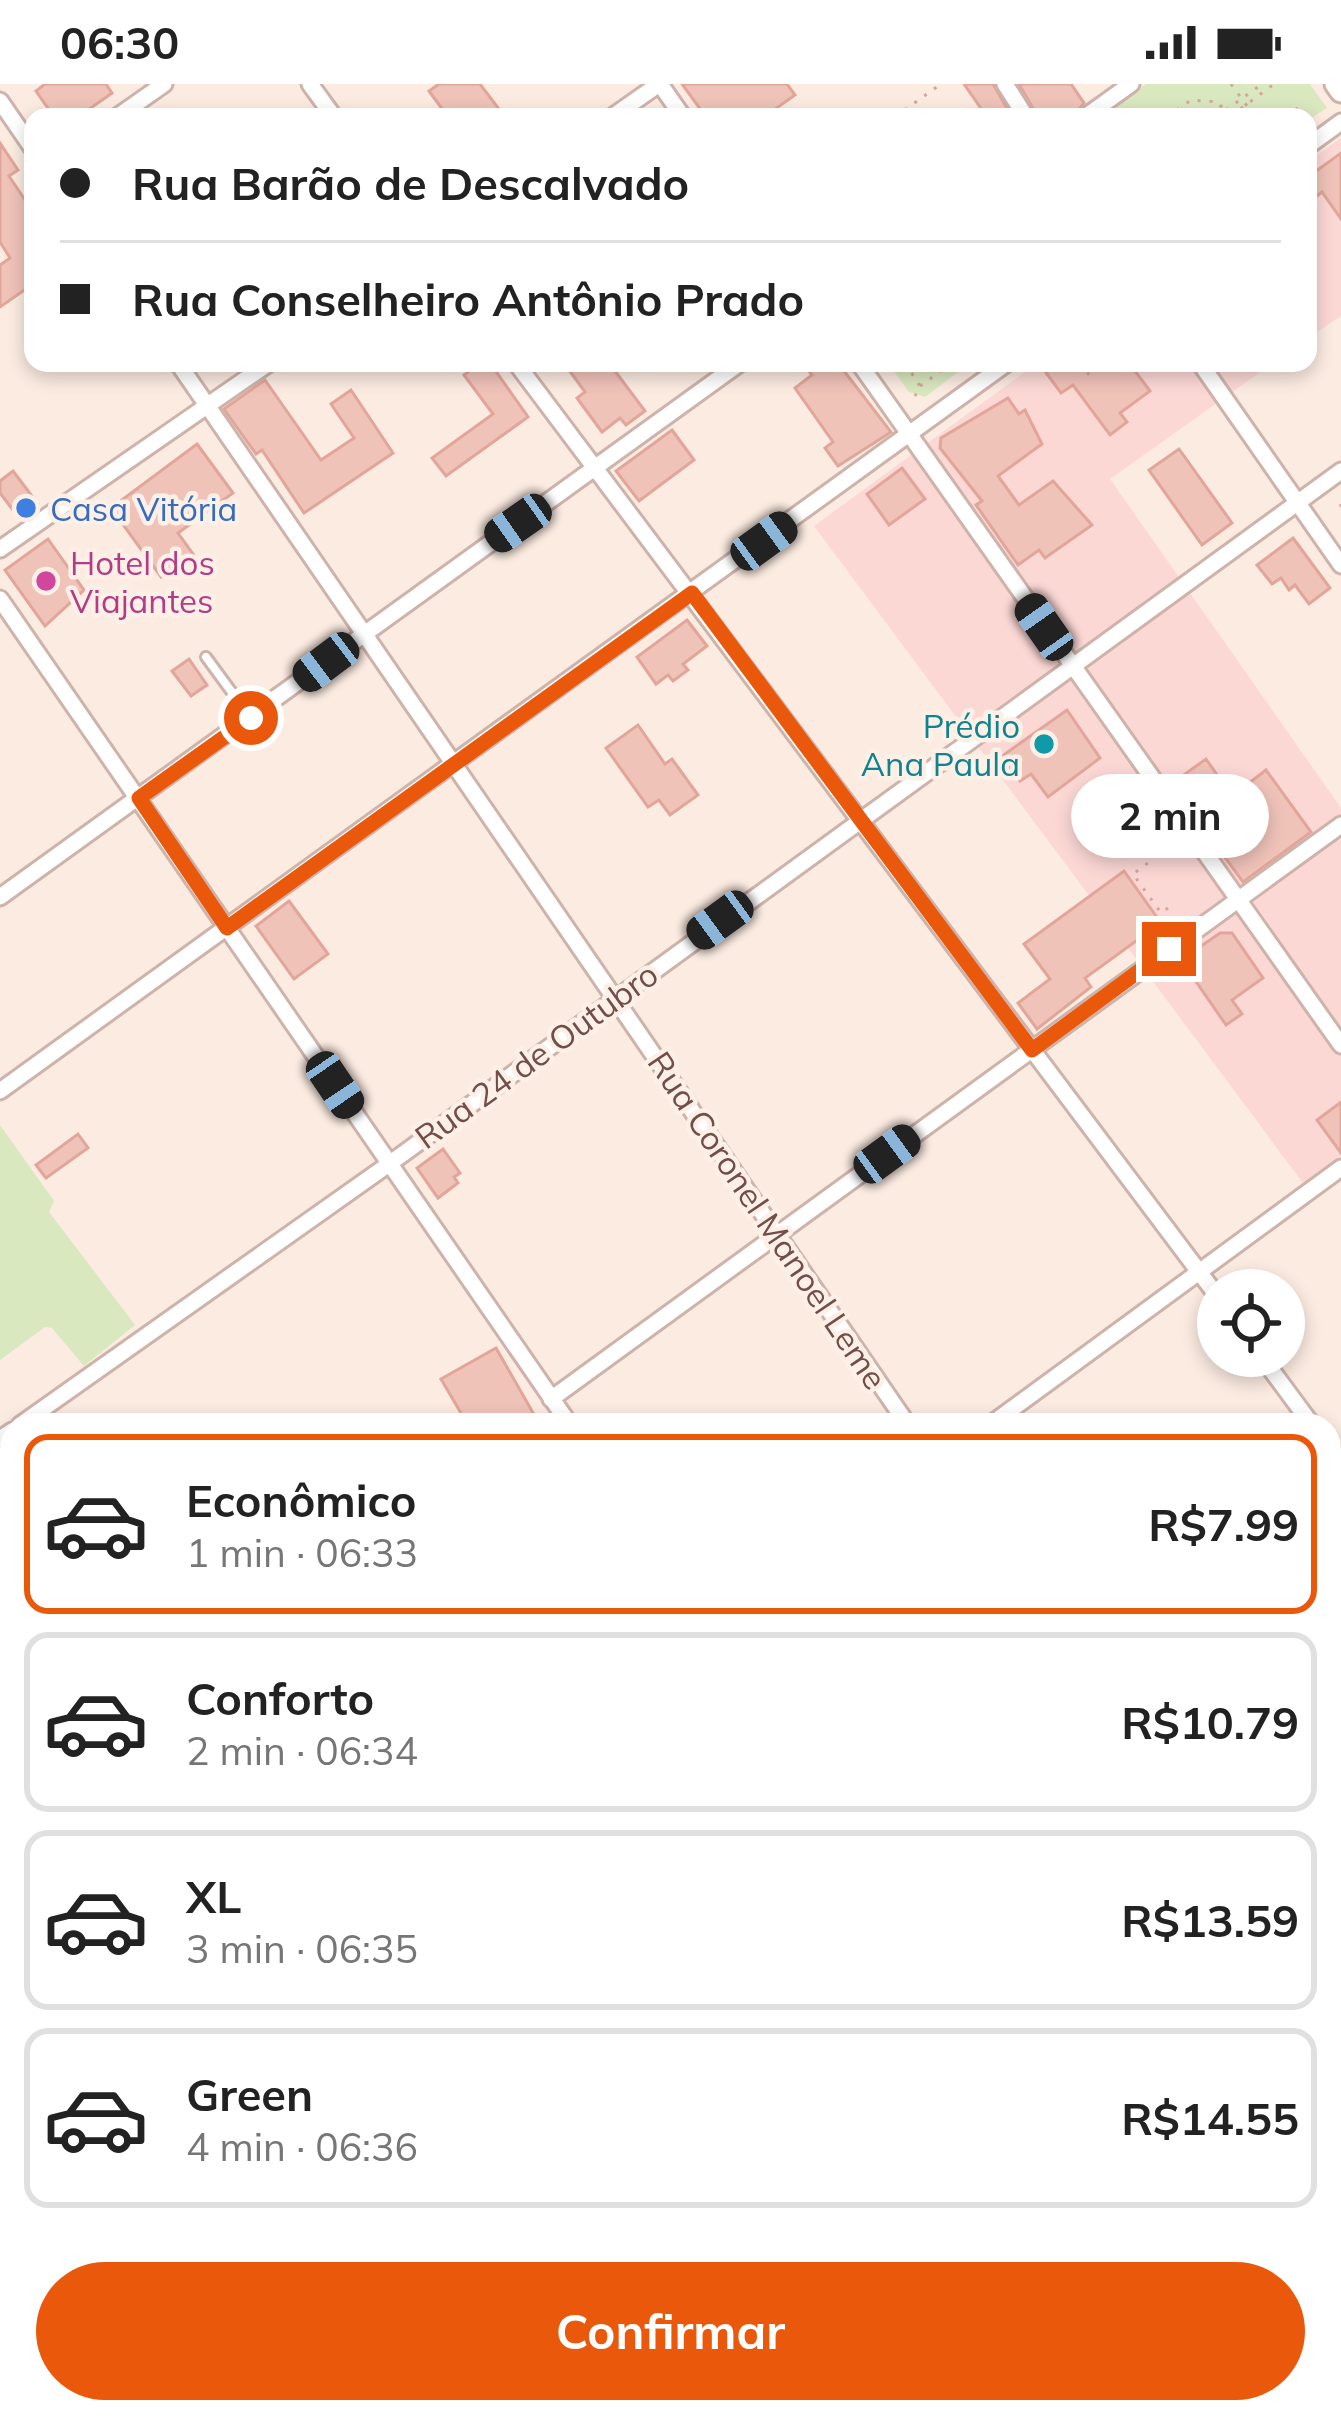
<!DOCTYPE html>
<html lang="pt">
<meta charset="utf-8">
<style>
:root{--surface:#fff;--page:#f2f2f2;--text:#222;--muted:#767676;--line:#e0e0e0;--accent:#ea580c}
body{margin:0;font-family:Mulish,sans-serif;background:var(--page);color:var(--text);height:100vh;display:flex;flex-direction:column;font-size:45px;white-space:nowrap}
*{box-sizing:border-box;margin:0}
p{font-size:39px;color:var(--muted)}
.icon{flex:none;width:66px;height:66px;fill:none;stroke:currentColor;stroke-width:2;stroke-linecap:round;stroke-linejoin:round}
.map{position:relative;flex:1;overflow:hidden}
.panel{position:absolute;left:0px;top:1329px;width:1341px;height:1011px;display:flex;flex-direction:column;background:var(--surface);border-radius:36px 36px 0 0;box-shadow:0 6px 18px #0003}
.panel>*{flex:none}
.banner{position:absolute;left:24px;top:24px;width:1293px;height:264px;border-radius:24px;box-shadow:0 6px 18px #0003;display:grid;align-content:center;height:264px;padding:0 36px;background:var(--surface)}
.controls{position:absolute;left:1197px;top:1185px;display:grid;gap:24px}
.controls a{display:grid;place-items:center;width:108px;height:108px;border-radius:50%;background:var(--surface);box-shadow:0 6px 18px #0003;font-size:60px}
.end{position:absolute;width:54px;height:54px;margin:-27px;border:15px solid #ea580c;background:#fff;box-shadow:0 0 0 6px #fff}
.from{border-radius:50%}
.bubble{position:absolute;height:84px;border-radius:42px;background:var(--surface);box-shadow:0 6px 18px #0003;font-size:39px;font-weight:700;line-height:84px;text-align:center}
.car{position:absolute;width:36px;height:72px;margin:-36px -18px;border-radius:15px;box-shadow:0 0 9px 3px #0007;background:linear-gradient(#222 24%,#8ab4d8 0 40%,#222 0 76%,#8ab4d8 0 86%,#222 0)}
.banner b{display:flex;align-items:center;gap:42px;height:114px;font-size:45px}
.banner b+b{border-top:3px solid var(--line)}
.banner i{width:30px;height:30px;background:var(--text)}
ul{padding:21px 0 0;list-style:none}
li{display:flex;align-items:center;gap:36px;height:180px;margin:0 24px 18px;padding:0 12px;border:6px solid var(--line);border-radius:24px}
li div{flex:1}
li b{display:block;font-size:45px}
li em{font-style:normal;font-weight:700}
li.on{border-color:var(--accent)}
li>.icon{width:108px;height:108px;stroke-width:1.5}
.primary-button{display:flex;gap:24px;margin-top:auto;padding:24px 36px}
.primary-button a{flex:1;height:138px;border-radius:72px;background:var(--accent);color:#fff;font-size:48px;font-weight:700;line-height:138px;text-align:center}
.status{display:flex;justify-content:space-between;align-items:center;height:84px;padding:0 60px;background:var(--surface);direction:ltr}
.status svg{height:33px;fill:currentColor}
.map>svg:first-child{display:block}
.commercial{fill:#fcd8d5}
.green{fill:#dae8c0}
.lines{fill:none;stroke-linecap:round;stroke-linejoin:round}
.stream{stroke:#9dd6d2;stroke-width:6}
.building{fill:#f0c3b9;stroke:#e2a59a;stroke-width:3}
.service-casing{stroke:#ceb3ab;stroke-width:14}
.minor-casing{stroke:#ceb3ab;stroke-width:21}
.secondary-casing{stroke:#d1b1a9;stroke-width:27}
.path{stroke:#d5a69d;stroke-width:3;stroke-dasharray:3 9;stroke-linecap:butt}
.service{stroke:#fff;stroke-width:8}
.minor{stroke:#fff;stroke-width:15}
.secondary{stroke:#fff;stroke-width:21}
.route{stroke:#ea580c;stroke-width:15}
.shop-dot{fill:#3f7fe0;stroke:#fff0e7;stroke-width:4.5}
.hotel-dot{fill:#d1479c;stroke:#fff0e7;stroke-width:4.5}
.culture-dot{fill:#0f9aa8;stroke:#fff0e7;stroke-width:4.5}
.labels{text-anchor:middle;dominant-baseline:central;stroke-width:9;stroke-linejoin:round;paint-order:stroke}
.shop-label{font-size:33px;fill:#366cbe;stroke:#fff0e7;text-anchor:start}
.hotel-label{font-size:33px;fill:#b23c85;stroke:#fff0e7;text-anchor:start}
.culture-label{font-size:33px;fill:#0d838f;stroke:#fff0e7;text-anchor:end}
.street-label{font-size:33px;fill:#724e49;stroke:#fff0e7}
</style>
<div class="status"><b>06:30</b><svg viewBox="0 0 49 12"><path d="M0 12V9h3v3zM5 12V6h3v6zM10 12V3h3v9zM15 12V0h3v12zM26 1h20v11H26zM47 4h2v5h-2z"/></svg></div>
<div class="map">
<svg width="1341" height="2338" viewBox="0 0 1341 2338">
<rect width="100%" height="100%" fill="#fbebe1"/>
<g class="commercial">
<path d="M 1341,54 L 1341,232 L 1308,254 L 1308,78 Z"/>
<path d="M 1037,279 L 1273,279 L 1110,395 L 1341,724 L 1341,1072 L 1303,1099 L 814,442 Z"/>
</g>
<g class="green">
<path d="M 1146,0 L 1310,0 L 1327,24 L 1308,36 L 1100,33 Z"/>
<path d="M 888,279 L 970,279 L 925,313 L 909,308 Z"/>
<path d="M 0,1041 L 54,1117 L 49,1128 L 135,1241 L 84,1282 L 52,1244 L 45,1243 L 0,1276 Z"/>
<path d="M 12,1696 L 12,1953 L 0,1965 L 0,1702 Z"/>
<path d="M 0,1978 L 12,1993 L 12,2328 L 163,2328 L 170,2338 L 0,2338 Z"/>
<path d="M 1329,2008 L 1341,2025 L 1341,2099 L 1329,2108 Z"/>
<path d="M 734,2328 L 983,2328 L 904,2338 L 734,2338 Z"/>
</g>
<g class="lines">
<g class="stream">
<path d="M 0,2174 L 12,2173"/>
<path d="M 80,2328 L 82,2338"/>
</g>
</g>
<g class="building">
<path d="M 45,0 L 106,0 L 112,9 L 78,33 L 54,33 L 36,7 Z"/>
<path d="M 439,0 L 480,0 L 505,33 L 448,33 L 429,7 Z"/>
<path d="M 682,0 L 787,0 L 795,11 L 764,33 L 706,33 Z"/>
<path d="M 964,0 L 993,0 L 1012,33 L 987,33 Z"/>
<path d="M 1019,0 L 1071,0 L 1084,19 L 1073,33 L 1038,33 Z"/>
<path d="M 0,59 L 18,86 L 9,92 L 33,128 L 33,200 L 0,223 L 0,181 L 10,174 L 0,158 Z"/>
<path d="M 1341,69 L 1341,135 L 1322,108 L 1308,119 L 1308,93 Z"/>
<path d="M 480,279 L 490,279 L 528,333 L 446,392 L 432,374 L 493,330 L 464,291 Z"/>
<path d="M 578,279 L 609,279 L 645,327 L 626,341 L 620,334 L 602,348 L 577,314 L 585,308 L 569,286 Z"/>
<path d="M 803,279 L 838,279 L 891,348 L 838,382 L 825,364 L 833,358 L 795,304 L 812,291 Z"/>
<path d="M 1053,279 L 1129,279 L 1150,307 L 1120,329 L 1127,338 L 1110,351 L 1073,301 L 1061,309 L 1044,286 Z"/>
<path d="M 265,296 L 321,376 L 354,354 L 331,320 L 351,306 L 393,369 L 304,429 L 262,366 L 256,370 L 224,325 Z"/>
<path d="M 1008,314 L 1019,330 L 1025,326 L 1042,360 L 998,392 L 1019,421 L 1053,397 L 1092,441 L 1045,474 L 1039,466 L 1018,481 L 976,421 L 982,417 L 940,364 L 941,354 Z"/>
<path d="M 672,346 L 694,376 L 639,417 L 616,387 Z"/>
<path d="M 197,360 L 233,409 L 178,449 L 193,470 L 161,493 L 111,424 Z"/>
<path d="M 1179,365 L 1232,439 L 1202,461 L 1149,386 Z"/>
<path d="M 902,384 L 925,415 L 889,441 L 867,410 Z"/>
<path d="M 13,387 L 38,420 L 19,434 L 0,409 L 0,397 Z"/>
<path d="M 1293,454 L 1330,504 L 1309,520 L 1295,501 L 1289,506 L 1281,494 L 1272,500 L 1257,481 Z"/>
<path d="M 48,455 L 84,506 L 45,542 L 5,486 Z"/>
<path d="M 687,536 L 707,562 L 683,580 L 688,586 L 673,597 L 668,591 L 656,600 L 637,573 Z"/>
<path d="M 189,575 L 207,601 L 191,612 L 172,587 Z"/>
<path d="M 1067,626 L 1100,674 L 1048,713 L 1031,690 L 1020,697 L 1002,672 Z"/>
<path d="M 638,641 L 665,680 L 672,675 L 698,711 L 670,731 L 659,716 L 648,723 L 606,664 Z"/>
<path d="M 1206,675 L 1232,712 L 1266,686 L 1311,748 L 1243,798 L 1171,700 Z"/>
<path d="M 1124,787 L 1161,839 L 1085,894 L 1091,903 L 1037,945 L 1018,919 L 1050,895 L 1024,860 Z"/>
<path d="M 289,817 L 328,870 L 294,895 L 256,842 Z"/>
<path d="M 1220,849 L 1232,849 L 1263,894 L 1232,916 L 1242,930 L 1226,941 L 1181,876 Z"/>
<path d="M 1341,1018 L 1341,1069 L 1317,1036 Z"/>
<path d="M 78,1050 L 88,1064 L 46,1094 L 36,1081 Z"/>
<path d="M 443,1065 L 460,1089 L 454,1093 L 458,1099 L 438,1114 L 417,1084 Z"/>
<path d="M 496,1264 L 540,1341 L 468,1341 L 441,1295 Z"/>
</g>
<g class="lines">
<g class="service-casing">
<g id="service">
<path d="M 206,573 L 250,633"/>
<path d="M 1329,1681 L 1341,1672"/>
</g>
</g>
<g class="minor-casing">
<g id="minor">
<path d="M 310,0 L 334,33"/>
<path d="M 660,0 L 683,33"/>
<path d="M 1005,0 L 1026,33"/>
<path d="M 0,17 L 33,65"/>
<path d="M 117,33 L 164,0"/>
<path d="M 612,33 L 659,0"/>
<path d="M 1085,33 L 1131,0"/>
<path d="M 1308,62 L 1341,38"/>
<path d="M 178,279 L 908,1341"/>
<path d="M 516,279 L 1218,1213"/>
<path d="M 859,279 L 1341,961"/>
<path d="M 1200,279 L 1341,481"/>
<path d="M 0,465 L 269,279"/>
<path d="M 0,515 L 570,1341"/>
<path d="M 0,813 L 740,279"/>
<path d="M 0,1007 L 1007,279"/>
<path d="M 1261,1272 L 1312,1341"/>
<path d="M 551,1315 L 1341,741"/>
<path d="M 20,1341 L 389,1080 L 1341,387"/>
<path d="M 990,1341 L 1341,1084"/>
<path d="M 0,1355 L 12,1347"/>
<path d="M 1329,1365 L 1341,1381"/>
<path d="M 1329,1438 L 1341,1429"/>
<path d="M 0,1579 L 12,1629"/>
<path d="M 0,1668 L 12,1662"/>
<path d="M 1329,1956 L 1341,1974"/>
<path d="M 1329,1991 L 1341,2008"/>
<path d="M 1329,2124 L 1341,2116"/>
<path d="M 1002,2328 L 1003,2338"/>
<path d="M 1291,2328 L 1299,2338"/>
<path d="M 706,2338 L 706,2328"/>
<path d="M 1020,2338 L 1034,2328"/>
</g>
</g>
<g class="secondary-casing">
<path id="secondary" d="M 1336,0 L 1341,7"/>
</g>
<g class="path">
<path d="M 1231,0 L 1255,33"/>
<path d="M 1226,26 L 1262,0"/>
<path d="M 1231,32 L 1274,0"/>
<path d="M 895,33 L 938,2"/>
<path d="M 1150,33 L 1163,33"/>
<path d="M 1167,33 L 1191,16 L 1218,18 L 1229,33"/>
<path d="M 1286,33 L 1299,23"/>
<path d="M 905,279 L 920,302 L 915,312"/>
<path d="M 1080,279 L 1090,292"/>
<path d="M 920,302 L 952,279"/>
<path d="M 1341,420 L 1341,424"/>
<path d="M 1168,824 L 1161,829 L 1133,790 L 1152,776 L 1148,770 L 1154,765 L 1158,771 L 1175,758"/>
<path d="M 1329,2061 L 1341,2052"/>
<path d="M 1329,2072 L 1341,2087"/>
</g>
<use href="#service" class="service"/>
<use href="#minor" class="minor"/>
<use href="#secondary" class="secondary"/>
</g>
<g class="lines">
<path class="route" d="M 251,634 L 139,714 L 227,844 L 692,509 L 1032,966 L 1169,865"/>
</g>
<circle class="shop-dot" cx="26" cy="424" r="12"/>
<circle class="hotel-dot" cx="46" cy="497" r="12"/>
<circle class="culture-dot" cx="1044" cy="660" r="12"/>
<g class="labels">
<g class="shop-label">
<text x="50" y="424">Casa Vitória</text>
</g>
<g class="hotel-label">
<text x="70" y="478">Hotel dos<tspan x="70" dy="38">Viajantes</tspan></text>
</g>
<g class="culture-label">
<text x="1020" y="641">Prédio<tspan x="1020" dy="38">Ana Paula</tspan></text>
</g>
<g class="street-label">
<text transform="translate(536 971) rotate(-36)">Rua 24 de Outubro</text>
<text transform="translate(768 1136) rotate(56)">Rua Coronel Manoel Leme</text>
</g>
</g>
</svg>
<div class="controls">
<a><svg class="icon" aria-label="locate" viewBox="0 0 24 24"><circle cx="12" cy="12" r="6"/><path d="M12 2v4M12 18v4M2 12h4M18 12h4"/></svg></a>
</div>
<i class="end from" style="left:251px;top:634px"></i>
<i class="end" style="left:1169px;top:865px"></i>
<div class="bubble" style="left:1071px;top:690px;width:198px">2 min</div>
<i class="car" style="left:518px;top:439px;rotate:235deg"></i>
<i class="car" style="left:764px;top:457px;rotate:54deg"></i>
<i class="car" style="left:1044px;top:543px;rotate:325deg"></i>
<i class="car" style="left:326px;top:578px;rotate:233deg"></i>
<i class="car" style="left:720px;top:836px;rotate:234deg"></i>
<i class="car" style="left:335px;top:1001px;rotate:146deg"></i>
<i class="car" style="left:887px;top:1070px;rotate:54deg"></i>
<div class="banner">
<b><i class="from"></i>Rua Barão de Descalvado</b>
<b><i></i>Rua Conselheiro Antônio Prado</b>
</div>
<section class="panel">
<ul>
<li class="on"><svg class="icon" aria-label="car" viewBox="0 0 24 24"><path d="M5 17H2v-5l4-1 3-4h7l3 4 3 1v5h-3M9 17h6M6 11h13"/><circle cx="7" cy="17" r="2"/><circle cx="17" cy="17" r="2"/></svg><div><b>Econômico</b><p>1 min · 06:33</p></div><em>R$7.99</em></li>
<li><svg class="icon" aria-label="car" viewBox="0 0 24 24"><path d="M5 17H2v-5l4-1 3-4h7l3 4 3 1v5h-3M9 17h6M6 11h13"/><circle cx="7" cy="17" r="2"/><circle cx="17" cy="17" r="2"/></svg><div><b>Conforto</b><p>2 min · 06:34</p></div><em>R$10.79</em></li>
<li><svg class="icon" aria-label="car" viewBox="0 0 24 24"><path d="M5 17H2v-5l4-1 3-4h7l3 4 3 1v5h-3M9 17h6M6 11h13"/><circle cx="7" cy="17" r="2"/><circle cx="17" cy="17" r="2"/></svg><div><b>XL</b><p>3 min · 06:35</p></div><em>R$13.59</em></li>
<li><svg class="icon" aria-label="car" viewBox="0 0 24 24"><path d="M5 17H2v-5l4-1 3-4h7l3 4 3 1v5h-3M9 17h6M6 11h13"/><circle cx="7" cy="17" r="2"/><circle cx="17" cy="17" r="2"/></svg><div><b>Green</b><p>4 min · 06:36</p></div><em>R$14.55</em></li>
</ul>
<div class="primary-button"><a>Confirmar</a></div>
</section>
</div>
